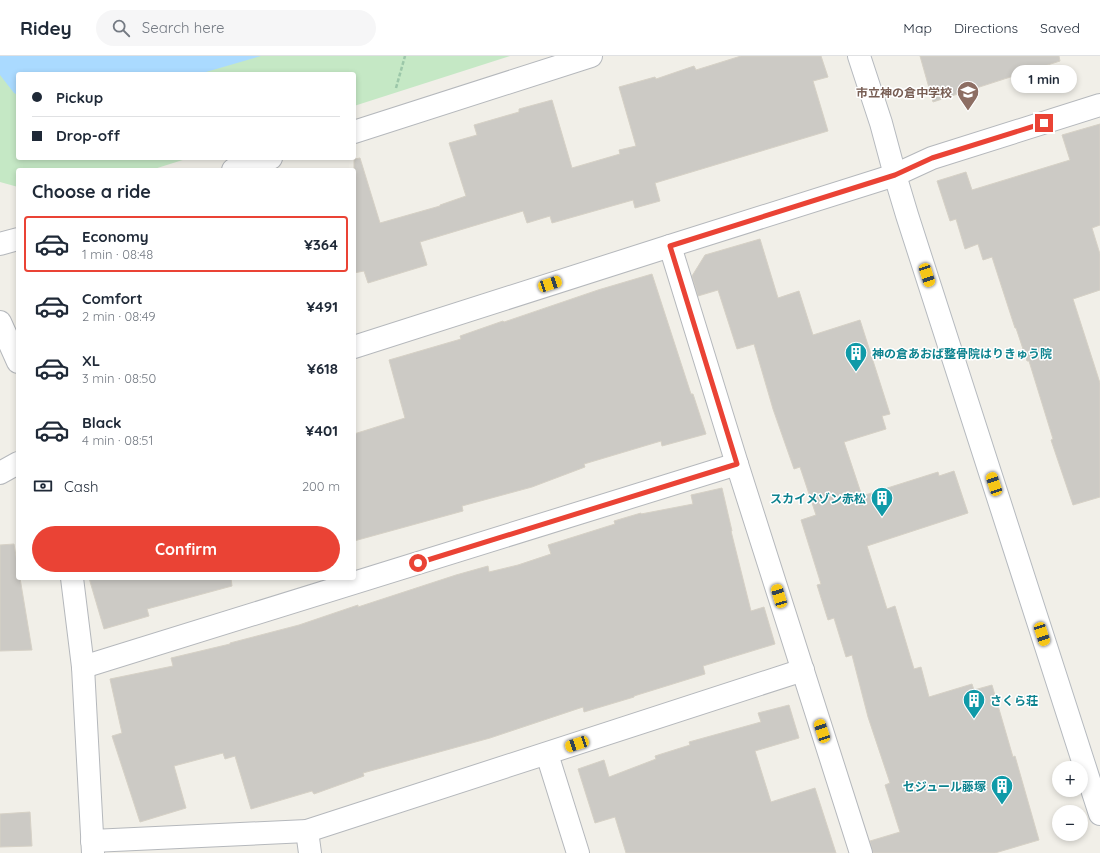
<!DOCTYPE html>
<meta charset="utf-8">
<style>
:root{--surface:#fff;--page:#f6f6f7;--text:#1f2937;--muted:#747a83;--line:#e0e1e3;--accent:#ea4335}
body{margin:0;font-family:Quicksand,"Noto Sans JP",sans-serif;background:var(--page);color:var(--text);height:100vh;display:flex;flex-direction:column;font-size:15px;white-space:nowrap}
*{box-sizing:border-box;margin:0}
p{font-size:13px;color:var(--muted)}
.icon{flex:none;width:22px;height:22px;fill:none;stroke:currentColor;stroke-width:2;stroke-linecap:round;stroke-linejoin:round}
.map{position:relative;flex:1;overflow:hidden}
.drawer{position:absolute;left:16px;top:112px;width:340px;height:412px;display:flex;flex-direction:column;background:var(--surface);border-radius:4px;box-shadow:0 2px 6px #0003}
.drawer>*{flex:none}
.guide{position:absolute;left:16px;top:16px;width:340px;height:88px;border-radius:4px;box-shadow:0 2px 6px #0003;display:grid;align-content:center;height:88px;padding:0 16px;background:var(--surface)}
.fabs{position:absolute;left:1052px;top:705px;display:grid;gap:8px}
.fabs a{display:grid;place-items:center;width:36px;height:36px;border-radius:50%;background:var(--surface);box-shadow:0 2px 6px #0003;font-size:20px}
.end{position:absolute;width:18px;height:18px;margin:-9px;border:5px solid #ea4335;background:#fff;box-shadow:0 0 0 2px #fff}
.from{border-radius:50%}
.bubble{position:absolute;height:28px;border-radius:14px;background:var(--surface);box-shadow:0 2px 6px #0003;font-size:13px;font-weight:700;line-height:28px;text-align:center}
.car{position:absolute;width:12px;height:24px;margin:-12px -6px;border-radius:5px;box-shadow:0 0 3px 1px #0007;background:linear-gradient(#f5c518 24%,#345 0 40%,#f5c518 0 76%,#345 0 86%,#f5c518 0)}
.guide b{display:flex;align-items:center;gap:14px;height:38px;font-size:15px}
.guide b+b{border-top:1px solid var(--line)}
.guide i{width:10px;height:10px;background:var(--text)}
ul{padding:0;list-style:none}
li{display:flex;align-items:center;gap:12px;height:56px;margin:0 8px 6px;padding:0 8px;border:2px solid transparent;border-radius:4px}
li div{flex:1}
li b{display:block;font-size:15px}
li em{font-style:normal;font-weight:700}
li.active{border-color:var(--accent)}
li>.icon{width:36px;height:36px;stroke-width:1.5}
h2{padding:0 16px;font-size:18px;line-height:48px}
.pay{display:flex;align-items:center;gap:10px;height:44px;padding:0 16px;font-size:15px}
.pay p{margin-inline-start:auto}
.cta{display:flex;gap:8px;margin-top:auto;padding:8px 16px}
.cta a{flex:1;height:46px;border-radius:24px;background:var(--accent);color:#fff;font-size:16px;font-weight:700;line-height:46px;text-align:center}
header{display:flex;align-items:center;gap:24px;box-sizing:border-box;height:56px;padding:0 20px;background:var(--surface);border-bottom:1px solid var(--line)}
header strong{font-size:19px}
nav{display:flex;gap:22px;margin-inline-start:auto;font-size:14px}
.search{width:280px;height:36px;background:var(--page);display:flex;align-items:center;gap:10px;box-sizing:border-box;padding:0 14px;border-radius:22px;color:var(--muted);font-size:15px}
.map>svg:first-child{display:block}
.green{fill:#c5e8c5}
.water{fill:#aadaff}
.building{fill:#cccac5;stroke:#d6d1c6}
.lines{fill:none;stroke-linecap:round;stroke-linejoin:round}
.street-casing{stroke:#b5b8bc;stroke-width:24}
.secondary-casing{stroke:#b6babf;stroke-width:24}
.path{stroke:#9cc7a9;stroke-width:2.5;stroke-dasharray:4 2;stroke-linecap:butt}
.street{stroke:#fff;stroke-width:22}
.secondary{stroke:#fff;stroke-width:22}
.route{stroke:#ea4335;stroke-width:5}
.labels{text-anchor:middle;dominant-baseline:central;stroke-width:3;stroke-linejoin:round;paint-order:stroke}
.education-label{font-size:12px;font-weight:bold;fill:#785e54;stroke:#fff;text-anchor:end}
.culture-label{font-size:12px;font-weight:bold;fill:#0d838f;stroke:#fff;text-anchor:start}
</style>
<header>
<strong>Ridey</strong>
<div class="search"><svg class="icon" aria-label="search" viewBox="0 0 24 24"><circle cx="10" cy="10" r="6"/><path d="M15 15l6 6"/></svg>Search here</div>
<nav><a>Map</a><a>Directions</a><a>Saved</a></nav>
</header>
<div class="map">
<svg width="1100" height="797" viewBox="0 0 1100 797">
<rect width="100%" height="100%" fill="#f1efe8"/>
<path class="green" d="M 0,0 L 510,0 L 354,50 L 354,18 L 18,18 L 18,102 L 189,102 L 151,114 L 18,114 L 18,131 L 0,126 Z"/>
<path class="water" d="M 0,0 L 261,0 L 199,18 L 18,18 L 18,39 L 14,37 L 0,19 Z"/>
<g class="building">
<path d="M 741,0 L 821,0 L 828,21 L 813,25 L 828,75 L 655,127 L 660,145 L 635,152 L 633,144 L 552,167 L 550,160 L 527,167 L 523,155 L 420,186 L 427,209 L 368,227 L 364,215 L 354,217 L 354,103 L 360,102 L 380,167 L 440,150 L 440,149 L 466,140 L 449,87 L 477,79 L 474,69 L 519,56 L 519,53 L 552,44 L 572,112 L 620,98 L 619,94 L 636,90 L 619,31 L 655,21 L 656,23 L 694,10 L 696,14 Z"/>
<path d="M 920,0 L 1059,0 L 1060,5 L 933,46 Z"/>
<path d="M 1100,68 L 1100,169 L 1092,172 L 1100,198 L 1100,234 L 1073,243 L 1100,327 L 1100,441 L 1073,449 L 1051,384 L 1053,383 L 1029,305 L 1027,305 L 1016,272 L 1015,272 L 992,201 L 983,204 L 978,188 L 965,193 L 956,163 L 950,165 L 937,125 L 966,116 L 972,134 L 1070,104 L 1062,79 Z"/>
<path d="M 760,183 L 778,242 L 799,235 L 813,279 L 860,264 L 890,358 L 882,360 L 886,373 L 844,386 L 862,440 L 938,416 L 939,420 L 954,415 L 968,457 L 867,490 L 887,553 L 895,550 L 914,613 L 921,611 L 929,641 L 972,628 L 974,634 L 992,629 L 1013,701 L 1015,700 L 1039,784 L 995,797 L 873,797 L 870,785 L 900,776 L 885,729 L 890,727 L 868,661 L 852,599 L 846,601 L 834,562 L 828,564 L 817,529 L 821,528 L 801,464 L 816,459 L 800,411 L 794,413 L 773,353 L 754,288 L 737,293 L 718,234 L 698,240 L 692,220 L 705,199 Z"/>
<path d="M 652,218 L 691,338 L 693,338 L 706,378 L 662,390 L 661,385 L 584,408 L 585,411 L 532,431 L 462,450 L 463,455 L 354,485 L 354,378 L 405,362 L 389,304 L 461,283 L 460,280 L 503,265 L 504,266 L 598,234 Z"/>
<path d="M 722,432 L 732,475 L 731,475 L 751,555 L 764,551 L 775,588 L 703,610 L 705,618 L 634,640 L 634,641 L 584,656 L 583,651 L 490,682 L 363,717 L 364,720 L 314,738 L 312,735 L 251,753 L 235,700 L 225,703 L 223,697 L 174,710 L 186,752 L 140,766 L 112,680 L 122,677 L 110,623 L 173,610 L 171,602 L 230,588 L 230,587 L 299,569 L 358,549 L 358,551 L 456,519 L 488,510 L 489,516 L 518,509 L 551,498 L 548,489 L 615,468 L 614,465 L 641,457 L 641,458 L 693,448 L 691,439 Z"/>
<path d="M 14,488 L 18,512 L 18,522 L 20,522 L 32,594 L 0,595 L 0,489 Z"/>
<path d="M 89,522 L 231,522 L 232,530 L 147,553 L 149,560 L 104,573 Z"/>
<path d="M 789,649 L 799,682 L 755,695 L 771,746 L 815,732 L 836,797 L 626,797 L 615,761 L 595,767 L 578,713 L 604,704 L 609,721 L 656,703 L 655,700 L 690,689 L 689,686 L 761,666 L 758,657 Z"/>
<path d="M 30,756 L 32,790 L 0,791 L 0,758 Z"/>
</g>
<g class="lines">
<g class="street-casing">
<g id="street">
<path d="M 354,76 L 591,0"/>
<path d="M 233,114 L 271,102"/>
<path d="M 0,188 L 18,183"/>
<path d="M 670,190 L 737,408 L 861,797"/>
<path d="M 0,266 L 18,306"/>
<path d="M 354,291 L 670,190 L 895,119 L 932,102 L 1100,49"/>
<path d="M 0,417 L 18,407"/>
<path d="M 72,522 L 83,611 L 93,797"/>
<path d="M 83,611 L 737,408"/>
<path d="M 547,698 L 578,797"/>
<path d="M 307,775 L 310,797"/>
<path d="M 92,785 L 307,775 L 803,614"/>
</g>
</g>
<g class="secondary-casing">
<path id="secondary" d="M 859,0 L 881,67 L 895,119 L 907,159 L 1100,758"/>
</g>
<path class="path" d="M 396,32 L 405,0"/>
<use href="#street" class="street"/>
<use href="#secondary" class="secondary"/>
</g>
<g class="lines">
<path class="route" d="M 418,507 L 737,408 L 670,190 L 895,119 L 932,102 L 1044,67"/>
</g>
<defs>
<g id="school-pin" transform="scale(1.15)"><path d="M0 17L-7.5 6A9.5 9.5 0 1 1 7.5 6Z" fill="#8d6e63" stroke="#fff"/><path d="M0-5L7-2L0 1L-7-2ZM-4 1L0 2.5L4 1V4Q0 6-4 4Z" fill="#fff"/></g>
<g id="building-pin" transform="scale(1.15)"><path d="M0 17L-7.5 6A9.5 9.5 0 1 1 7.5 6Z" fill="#0f9aa8" stroke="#fff"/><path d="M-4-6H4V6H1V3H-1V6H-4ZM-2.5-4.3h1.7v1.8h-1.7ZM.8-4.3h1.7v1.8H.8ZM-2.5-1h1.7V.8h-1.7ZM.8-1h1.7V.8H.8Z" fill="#fff"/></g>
</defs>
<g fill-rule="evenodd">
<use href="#school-pin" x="968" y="36"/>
<use href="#building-pin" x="856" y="297"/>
<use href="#building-pin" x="882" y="442"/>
<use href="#building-pin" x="974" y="644"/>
<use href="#building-pin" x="1002" y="730"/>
</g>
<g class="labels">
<g class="education-label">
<text x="952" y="36">市立神の倉中学校</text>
</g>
<g class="culture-label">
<text x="872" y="297">神の倉あおば整骨院はりきゅう院</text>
<text x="866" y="442" text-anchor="end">スカイメゾン赤松</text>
<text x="990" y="644">さくら荘</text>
<text x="986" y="730" text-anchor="end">セジュール藤塚</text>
</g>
</g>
</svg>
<div class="fabs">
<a>+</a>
<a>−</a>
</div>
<i class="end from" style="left:418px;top:507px"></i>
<i class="end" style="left:1044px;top:67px"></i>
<div class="bubble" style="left:1011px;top:9px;width:66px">1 min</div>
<i class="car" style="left:927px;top:219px;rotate:162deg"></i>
<i class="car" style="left:550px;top:228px;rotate:72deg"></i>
<i class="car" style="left:994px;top:428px;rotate:342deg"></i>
<i class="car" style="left:779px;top:540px;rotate:343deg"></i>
<i class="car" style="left:1042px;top:578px;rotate:162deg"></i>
<i class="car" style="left:822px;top:675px;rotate:342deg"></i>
<i class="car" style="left:577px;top:688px;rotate:252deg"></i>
<div class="guide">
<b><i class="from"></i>Pickup</b>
<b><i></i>Drop-off</b>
</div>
<section class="drawer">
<h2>Choose a ride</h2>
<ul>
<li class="active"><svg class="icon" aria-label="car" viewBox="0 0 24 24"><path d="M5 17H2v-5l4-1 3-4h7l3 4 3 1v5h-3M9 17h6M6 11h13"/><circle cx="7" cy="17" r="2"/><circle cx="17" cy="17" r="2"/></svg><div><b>Economy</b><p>1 min · 08:48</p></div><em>¥364</em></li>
<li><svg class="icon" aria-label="car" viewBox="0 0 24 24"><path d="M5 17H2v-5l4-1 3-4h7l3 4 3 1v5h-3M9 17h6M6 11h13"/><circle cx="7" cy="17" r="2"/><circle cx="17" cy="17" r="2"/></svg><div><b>Comfort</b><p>2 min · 08:49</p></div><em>¥491</em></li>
<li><svg class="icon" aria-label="car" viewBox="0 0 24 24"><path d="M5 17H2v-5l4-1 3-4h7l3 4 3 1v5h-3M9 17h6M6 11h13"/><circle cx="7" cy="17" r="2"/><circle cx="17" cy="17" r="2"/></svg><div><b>XL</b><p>3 min · 08:50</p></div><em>¥618</em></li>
<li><svg class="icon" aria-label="car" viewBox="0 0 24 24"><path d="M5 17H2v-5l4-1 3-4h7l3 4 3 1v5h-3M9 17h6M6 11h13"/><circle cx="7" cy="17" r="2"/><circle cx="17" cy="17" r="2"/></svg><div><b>Black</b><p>4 min · 08:51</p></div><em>¥401</em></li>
</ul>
<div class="pay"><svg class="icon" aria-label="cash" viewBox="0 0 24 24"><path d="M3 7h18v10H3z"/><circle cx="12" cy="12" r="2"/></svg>Cash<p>200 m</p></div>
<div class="cta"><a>Confirm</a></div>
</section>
</div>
